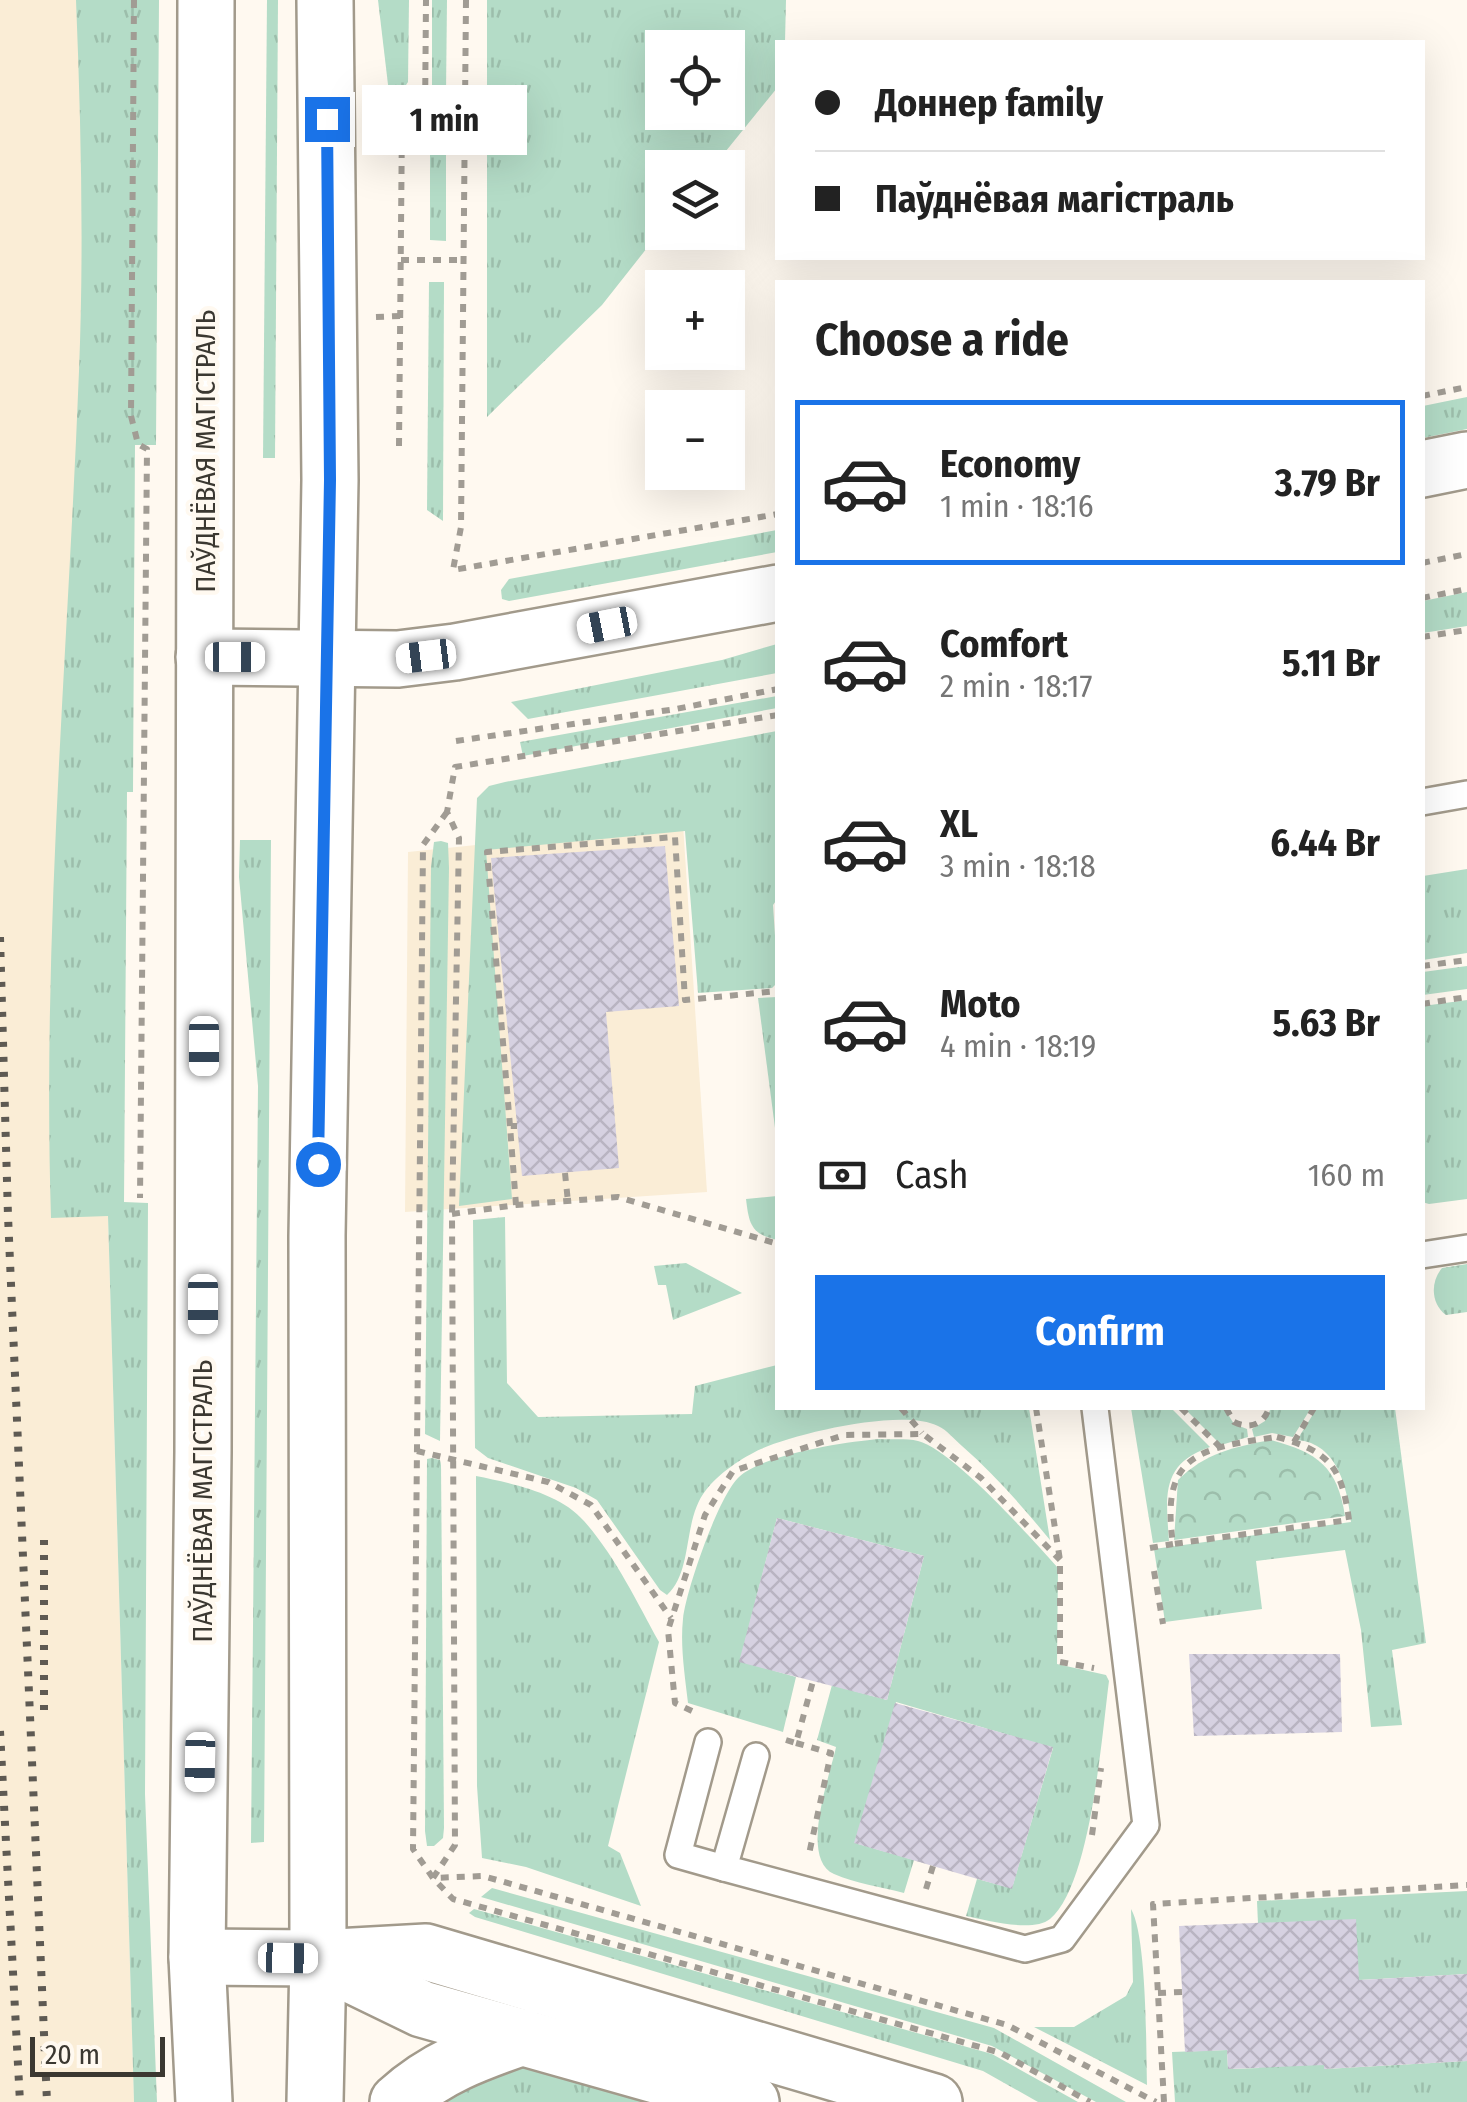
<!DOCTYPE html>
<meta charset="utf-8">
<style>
:root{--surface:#fff;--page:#f6f6f6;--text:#222;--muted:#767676;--line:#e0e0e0;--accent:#1a73e8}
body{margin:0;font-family:"Fira Sans Condensed",sans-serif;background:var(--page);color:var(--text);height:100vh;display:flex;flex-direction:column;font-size:38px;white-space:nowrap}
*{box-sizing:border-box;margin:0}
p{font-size:32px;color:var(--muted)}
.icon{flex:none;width:55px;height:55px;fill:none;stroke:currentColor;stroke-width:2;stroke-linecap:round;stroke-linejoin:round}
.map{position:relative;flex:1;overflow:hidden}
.sheet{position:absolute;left:775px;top:280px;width:650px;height:1130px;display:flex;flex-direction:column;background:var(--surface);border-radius:0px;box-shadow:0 10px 40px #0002}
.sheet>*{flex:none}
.top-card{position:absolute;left:775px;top:40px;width:650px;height:220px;border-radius:0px;box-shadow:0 10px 40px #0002;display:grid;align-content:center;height:220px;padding:0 40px;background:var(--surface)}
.tools{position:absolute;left:645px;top:30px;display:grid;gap:20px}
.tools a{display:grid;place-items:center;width:100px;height:100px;border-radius:0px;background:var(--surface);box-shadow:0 10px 40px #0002;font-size:50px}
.scale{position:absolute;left:30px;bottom:25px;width:135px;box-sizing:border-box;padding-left:10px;border:5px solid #3b3831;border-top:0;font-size:28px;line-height:35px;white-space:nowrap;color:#3b3831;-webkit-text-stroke:8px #fff9f0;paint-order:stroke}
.end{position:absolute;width:45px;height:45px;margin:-22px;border:12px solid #1a73e8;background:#fff;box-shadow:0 0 0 5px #fff}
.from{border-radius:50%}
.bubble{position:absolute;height:70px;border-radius:0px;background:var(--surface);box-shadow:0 10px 40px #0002;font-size:32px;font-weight:700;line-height:70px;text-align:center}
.car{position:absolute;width:30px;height:60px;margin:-30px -15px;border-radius:12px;box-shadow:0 0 8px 2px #0007;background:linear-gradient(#fff 24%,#345 0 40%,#fff 0 76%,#345 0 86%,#fff 0)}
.top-card b{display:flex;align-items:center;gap:35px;height:95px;font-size:38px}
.top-card b+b{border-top:2px solid var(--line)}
.top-card i{width:25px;height:25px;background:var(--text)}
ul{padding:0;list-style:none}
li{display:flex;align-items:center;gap:30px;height:165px;margin:0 20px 15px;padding:0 20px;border:5px solid transparent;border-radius:0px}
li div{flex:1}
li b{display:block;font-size:38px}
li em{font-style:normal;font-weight:700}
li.active{border-color:var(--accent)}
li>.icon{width:90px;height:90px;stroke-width:1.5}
h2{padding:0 40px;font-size:45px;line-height:120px}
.pay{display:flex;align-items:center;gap:25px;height:110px;padding:0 40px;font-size:38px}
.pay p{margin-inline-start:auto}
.button{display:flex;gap:20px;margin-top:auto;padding:20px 40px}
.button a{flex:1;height:115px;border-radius:0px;background:var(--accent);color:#fff;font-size:40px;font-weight:700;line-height:115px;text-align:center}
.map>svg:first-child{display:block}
.built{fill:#faedd6}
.grass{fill:url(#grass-tufts);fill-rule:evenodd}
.park{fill:url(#park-crowns)}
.building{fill:url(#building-cross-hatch)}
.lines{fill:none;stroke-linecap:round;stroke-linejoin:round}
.lane-casing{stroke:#a29a8b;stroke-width:30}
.secondary-casing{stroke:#a29a8b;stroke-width:60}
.primary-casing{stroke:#a29a8b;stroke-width:60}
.path{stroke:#a19c94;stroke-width:6;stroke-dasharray:8 8;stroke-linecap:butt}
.lane{stroke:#fff;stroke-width:25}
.secondary{stroke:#fff;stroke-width:55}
.primary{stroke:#fff;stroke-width:55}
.rail{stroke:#5e5a53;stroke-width:8;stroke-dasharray:5 10;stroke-linecap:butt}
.route{stroke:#1a73e8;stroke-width:12}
.labels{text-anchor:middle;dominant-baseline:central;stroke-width:9;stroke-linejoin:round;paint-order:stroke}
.street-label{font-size:28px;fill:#3b3831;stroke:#fff9f0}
</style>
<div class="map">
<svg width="1467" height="2102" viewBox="0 0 1467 2102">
<defs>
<pattern id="grass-tufts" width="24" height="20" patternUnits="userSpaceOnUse" patternTransform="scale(2.5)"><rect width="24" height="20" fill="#b4dcc7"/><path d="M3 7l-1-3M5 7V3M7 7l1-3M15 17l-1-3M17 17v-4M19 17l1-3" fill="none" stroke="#9cbeab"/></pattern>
<pattern id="park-crowns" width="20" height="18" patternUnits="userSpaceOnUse" patternTransform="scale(2.5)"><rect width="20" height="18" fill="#b4dcc7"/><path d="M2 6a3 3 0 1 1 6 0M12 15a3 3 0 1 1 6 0" fill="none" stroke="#9cbeab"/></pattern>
<pattern id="building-cross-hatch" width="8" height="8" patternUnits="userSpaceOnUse" patternTransform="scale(2.5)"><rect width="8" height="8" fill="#d6d1e1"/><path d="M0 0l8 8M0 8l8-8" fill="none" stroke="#b9b4c2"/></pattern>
</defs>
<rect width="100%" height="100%" fill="#fff9f0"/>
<g class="built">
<path d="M 0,0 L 112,0 L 108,1216 L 134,2102 L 0,2102 Z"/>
<path d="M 683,824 L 707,1192 L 405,1212 L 408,852 Z"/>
</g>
<g class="grass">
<path d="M 76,0 L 159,0 L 156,445 L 135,445 L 133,792 L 127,792 L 124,1202 L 148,1203 L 145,1794 L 157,2102 L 134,2102 L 108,1216 L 51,1218 C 42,935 68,654 79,371 C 84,247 81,124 76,0 Z"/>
<path d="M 267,0 L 278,0 L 275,458 L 263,458 Z"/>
<path d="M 378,0 L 409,0 L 408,82 L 402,91 L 389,93 Z"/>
<path d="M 432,0 L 447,0 L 446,93 L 432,93 Z"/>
<path d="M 487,0 L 786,0 L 785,42 L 778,42 L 777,88 L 713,167 L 662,168 L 662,229 L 602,305 L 487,417 ZM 662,48 L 728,48 L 728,112 L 662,112 Z"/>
<path d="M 430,134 L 446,134 L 446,241 L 430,240 Z"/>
<path d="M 429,282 L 444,282 L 443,521 L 427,510 Z"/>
<path d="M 1467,397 L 1467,429 L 1423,438 L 1423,406 Z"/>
<path d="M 777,530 L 777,552 L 509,601 L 502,599 L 501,590 L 509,579 Z"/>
<path d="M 1467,592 L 1467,626 L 1423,633 L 1423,601 Z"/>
<path d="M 777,644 L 777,673 L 528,719 L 511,702 L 722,660 Z"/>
<path d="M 777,696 L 777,708 L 523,756 L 520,742 Z"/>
<path d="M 777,731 L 778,898 L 773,905 L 778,982 L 772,988 L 698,993 L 685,831 L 486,850 L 512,1199 L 459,1206 L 477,798 L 489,786 L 505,782 Z"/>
<path d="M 240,840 L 271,840 L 264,1842 L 251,1843 L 258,1086 L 239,877 Z"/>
<path d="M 441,841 L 448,843 L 449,868 L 440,1441 L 425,1434 L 431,867 L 434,842 Z"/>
<path d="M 1467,869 L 1467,953 L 1423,960 L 1423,876 Z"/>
<path d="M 1467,966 L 1467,989 L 1423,995 L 1423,972 Z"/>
<path d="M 777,997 L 778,997 L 777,1143 L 758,998 Z"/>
<path d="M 1467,1000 L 1467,1199 L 1429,1204 L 1422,1202 L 1423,1006 Z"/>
<path d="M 777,1196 L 778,1196 L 777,1240 C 751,1234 749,1224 746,1199 Z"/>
<path d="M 505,1217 L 507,1383 L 538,1417 L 692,1414 L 695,1386 L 777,1365 L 778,1408 L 1029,1408 L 1050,1540 C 1022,1506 994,1474 962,1446 C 954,1439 947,1430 938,1426 C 903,1408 797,1433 761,1449 C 743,1457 718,1474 706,1490 C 682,1520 694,1570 667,1595 L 660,1590 L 597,1500 L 576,1488 L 488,1458 L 475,1448 L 473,1220 Z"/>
<path d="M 686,1263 L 742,1293 L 673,1320 L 666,1285 L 658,1285 L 654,1266 Z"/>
<path d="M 1467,1264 L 1467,1312 L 1446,1315 C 1431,1304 1430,1282 1442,1268 Z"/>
<path d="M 1131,1408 L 1171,1408 L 1210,1447 C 1160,1464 1166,1497 1169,1541 L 1153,1543 Z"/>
<path d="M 1184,1408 L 1224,1408 L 1234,1424 L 1247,1429 L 1248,1437 L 1221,1445 Z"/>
<path d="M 1271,1408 L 1311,1408 L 1293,1437 L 1272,1433 L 1254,1437 L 1252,1429 L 1265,1421 Z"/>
<path d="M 1317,1408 L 1395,1408 L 1426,1643 L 1392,1650 L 1402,1725 L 1371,1727 L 1361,1630 L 1345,1550 L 1256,1561 L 1262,1609 L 1165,1622 L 1154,1549 L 1351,1522 C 1348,1490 1338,1443 1297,1440 Z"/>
<path d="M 879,1439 C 891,1440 906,1438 918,1441 C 953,1450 1032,1539 1058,1568 L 1057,1664 L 1106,1675 L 1109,1681 C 1102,1734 1091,1885 1050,1919 C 1033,1933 985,1920 966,1916 L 977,1879 L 1012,1888 L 1053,1748 L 896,1702 L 855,1843 L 914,1860 L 904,1893 C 881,1887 855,1883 834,1874 C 799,1858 830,1776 836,1747 L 817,1740 L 832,1685 L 887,1700 L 924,1556 L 777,1518 L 740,1661 L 796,1677 L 783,1732 L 688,1703 C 685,1676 680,1646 683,1619 C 686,1590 719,1495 739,1477 C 764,1454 845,1442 879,1439 Z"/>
<path d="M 432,1458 L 440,1460 L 441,1465 L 444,1828 L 443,1838 L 434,1846 L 427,1846 L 425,1831 L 427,1459 Z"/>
<path d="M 476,1476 C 511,1483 560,1493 584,1521 C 615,1556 637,1602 659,1642 L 608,1846 L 620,1853 L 641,1906 L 526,1867 L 482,1858 L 477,1786 Z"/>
<path d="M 492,1888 L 994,2028 L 1126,2102 L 1096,2102 L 992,2046 L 481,1897 Z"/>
<path d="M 1467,1891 L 1467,1974 L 1359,1980 L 1258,1924 L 1257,1901 Z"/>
<path d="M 474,1909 L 992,2054 L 1078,2102 L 1038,2102 L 983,2071 L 475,1917 L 469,1913 Z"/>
<path d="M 1131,1909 C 1147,1936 1146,2047 1147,2085 L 1034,2027 L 1074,2027 L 1126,1996 L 1133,1982 Z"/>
<path d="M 1323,2049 L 1325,2069 L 1467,2061 L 1467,2102 L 1175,2102 L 1172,2052 L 1227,2050 L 1228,2069 L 1259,2068 L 1258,2052 Z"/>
<path d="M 519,2064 L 667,2102 L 446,2102 L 446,2096 Z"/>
</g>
<path class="park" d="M 1271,1440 C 1318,1453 1337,1466 1345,1516 L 1174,1540 L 1178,1480 C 1205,1453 1234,1447 1271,1440 Z"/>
<g class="building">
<path d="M 665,846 L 679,1006 L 606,1012 L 619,1168 L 522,1176 L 491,858 Z"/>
<path d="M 777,1518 L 924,1556 L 887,1700 L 739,1662 Z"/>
<path d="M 1189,1654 L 1340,1654 L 1342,1732 L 1194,1736 Z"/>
<path d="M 895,1703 L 1053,1747 L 1012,1889 L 854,1843 Z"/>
<path d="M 1356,1919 L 1359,1980 L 1467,1974 L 1467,2061 L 1324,2069 L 1324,2065 L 1228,2069 L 1227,2050 L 1185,2052 L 1179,1926 Z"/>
</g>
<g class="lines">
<g class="lane-casing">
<g id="lane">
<path d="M 1422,802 L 1467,794"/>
<path d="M 1422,1255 L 1467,1248"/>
<path d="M 708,1742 L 678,1855 L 724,1868"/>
<path d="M 756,1756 L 724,1868 L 1025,1949 L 1062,1939 L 1146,1825 L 1095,1408"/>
</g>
</g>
<g class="secondary-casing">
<g id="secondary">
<path d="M 1422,469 L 1467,460"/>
<path d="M 204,657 L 398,659 L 455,652 L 778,593"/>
<path d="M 204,2102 L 197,1957 L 203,1452 L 206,0"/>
<path d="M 315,2102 L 318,1958 L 317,1236 L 330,480 L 325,0"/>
</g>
</g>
<g class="primary-casing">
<g id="primary">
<path d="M 197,1957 L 318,1958 L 426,1952 L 934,2102"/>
<path d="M 321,1960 L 422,2009 L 751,2102"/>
<path d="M 398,2102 C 435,2068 477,2053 523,2037"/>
</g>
</g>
<g class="path">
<path d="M 134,0 L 131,416 L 138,444 L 147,449 L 140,1198"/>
<path d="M 466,0 L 461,527 L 453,570 L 778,514"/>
<path d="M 425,118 L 426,0"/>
<path d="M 401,260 L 465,260"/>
<path d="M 376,317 L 400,316"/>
<path d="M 1422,396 L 1467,387"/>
<path d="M 399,446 L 402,119 L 465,117"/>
<path d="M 1422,563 L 1467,554"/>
<path d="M 1422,598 L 1467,589"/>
<path d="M 1422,637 L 1467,630"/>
<path d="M 778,715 L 455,767 L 447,812 L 459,838 L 452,1214 L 455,1845 L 433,1878 L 483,1876 L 1007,2025 L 1156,2102"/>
<path d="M 456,741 L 676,709 L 778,689"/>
<path d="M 447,812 L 423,845 L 413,1849 L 433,1878 L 453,1899 L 1001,2053 L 1090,2102"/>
<path d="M 1422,966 L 1467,960"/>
<path d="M 1422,1004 L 1467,997"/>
<path d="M 510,1126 L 487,852 L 675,837 L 685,1000 L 778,991"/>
<path d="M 565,1173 L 568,1202"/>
<path d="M 516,1205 L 510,1126 L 517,1126"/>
<path d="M 452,1214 L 516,1205 L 618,1197 L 778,1244"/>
<path d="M 901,1408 L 922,1433"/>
<path d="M 1036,1408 L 1060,1560 L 1060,1662 L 1094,1668"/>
<path d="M 1181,1408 L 1221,1448"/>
<path d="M 1226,1408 L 1234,1422 C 1250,1430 1264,1424 1269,1408"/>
<path d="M 1277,1437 C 1329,1451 1342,1467 1349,1520 L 1173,1544 C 1160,1454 1199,1448 1277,1437 Z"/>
<path d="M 1294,1442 L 1314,1408"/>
<path d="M 417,1451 L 548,1482 L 591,1505 L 671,1618"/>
<path d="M 1150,1548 L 1173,1544"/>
<path d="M 1154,1571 L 1163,1624"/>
<path d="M 692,1711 L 675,1703 L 668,1630 L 705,1515 L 733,1471 L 844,1435 L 923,1434 L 981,1478 L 1060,1560"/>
<path d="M 786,1740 L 796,1743 L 813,1681"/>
<path d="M 796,1743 L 831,1753 L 809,1854"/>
<path d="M 1092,1835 L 1101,1768"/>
<path d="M 926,1889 L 933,1866"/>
<path d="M 1158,1993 L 1182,1992"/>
<path d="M 1164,2102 L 1153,1904 L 1467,1885"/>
</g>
<use href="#lane" class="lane"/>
<use href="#secondary" class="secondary"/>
<use href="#primary" class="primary"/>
<g class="rail">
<path d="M 0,937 L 8,1216 L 47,2102"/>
<path d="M 44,1540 L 44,1714"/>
<path d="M 0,1731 L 20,2102"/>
</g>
</g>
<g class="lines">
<path class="route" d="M 318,1164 L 330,480 L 327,119"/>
</g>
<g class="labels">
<g class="street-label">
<text transform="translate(205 451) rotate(-90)">ПАЎДНЁВАЯ МАГІСТРАЛЬ</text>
<text transform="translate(202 1501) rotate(-90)">ПАЎДНЁВАЯ МАГІСТРАЛЬ</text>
</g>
</g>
</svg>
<div class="tools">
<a><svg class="icon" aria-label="locate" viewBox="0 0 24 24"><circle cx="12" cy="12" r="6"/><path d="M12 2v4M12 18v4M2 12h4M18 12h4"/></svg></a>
<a><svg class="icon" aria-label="layers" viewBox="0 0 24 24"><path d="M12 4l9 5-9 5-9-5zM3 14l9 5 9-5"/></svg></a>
<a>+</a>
<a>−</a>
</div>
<div class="scale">20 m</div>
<i class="end from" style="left:318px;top:1164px"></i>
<i class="end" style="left:327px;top:119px"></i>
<div class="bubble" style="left:362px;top:85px;width:165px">1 min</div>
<i class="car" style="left:607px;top:625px;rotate:259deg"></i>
<i class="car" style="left:426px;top:656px;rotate:263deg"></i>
<i class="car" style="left:235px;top:657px;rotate:90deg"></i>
<i class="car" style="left:204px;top:1046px;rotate:180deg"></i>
<i class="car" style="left:203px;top:1304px;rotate:180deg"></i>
<i class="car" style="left:200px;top:1762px;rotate:181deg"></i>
<i class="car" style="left:288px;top:1958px;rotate:91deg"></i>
<div class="top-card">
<b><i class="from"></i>Доннер family</b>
<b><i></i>Паўднёвая магістраль</b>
</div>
<section class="sheet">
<h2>Choose a ride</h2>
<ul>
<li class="active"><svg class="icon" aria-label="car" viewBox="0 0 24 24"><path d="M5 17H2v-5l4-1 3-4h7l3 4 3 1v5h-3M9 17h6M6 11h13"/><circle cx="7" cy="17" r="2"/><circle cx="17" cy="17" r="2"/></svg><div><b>Economy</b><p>1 min · 18:16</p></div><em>3.79 Br</em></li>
<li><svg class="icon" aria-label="car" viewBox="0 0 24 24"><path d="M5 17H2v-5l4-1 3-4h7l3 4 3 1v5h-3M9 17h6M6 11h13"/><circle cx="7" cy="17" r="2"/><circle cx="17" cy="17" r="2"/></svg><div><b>Comfort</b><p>2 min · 18:17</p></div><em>5.11 Br</em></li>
<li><svg class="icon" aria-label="car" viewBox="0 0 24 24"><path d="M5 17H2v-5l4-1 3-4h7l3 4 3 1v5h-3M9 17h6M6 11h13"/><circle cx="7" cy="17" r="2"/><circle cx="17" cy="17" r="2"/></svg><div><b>XL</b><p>3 min · 18:18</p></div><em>6.44 Br</em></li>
<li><svg class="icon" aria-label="car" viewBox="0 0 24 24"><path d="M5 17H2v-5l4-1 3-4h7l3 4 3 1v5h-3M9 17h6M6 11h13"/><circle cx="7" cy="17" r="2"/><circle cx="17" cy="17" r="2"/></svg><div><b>Moto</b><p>4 min · 18:19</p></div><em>5.63 Br</em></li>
</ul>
<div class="pay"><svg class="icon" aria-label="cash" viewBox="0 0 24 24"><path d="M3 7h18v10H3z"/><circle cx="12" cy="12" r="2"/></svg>Cash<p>160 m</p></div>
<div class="button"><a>Confirm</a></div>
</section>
</div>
